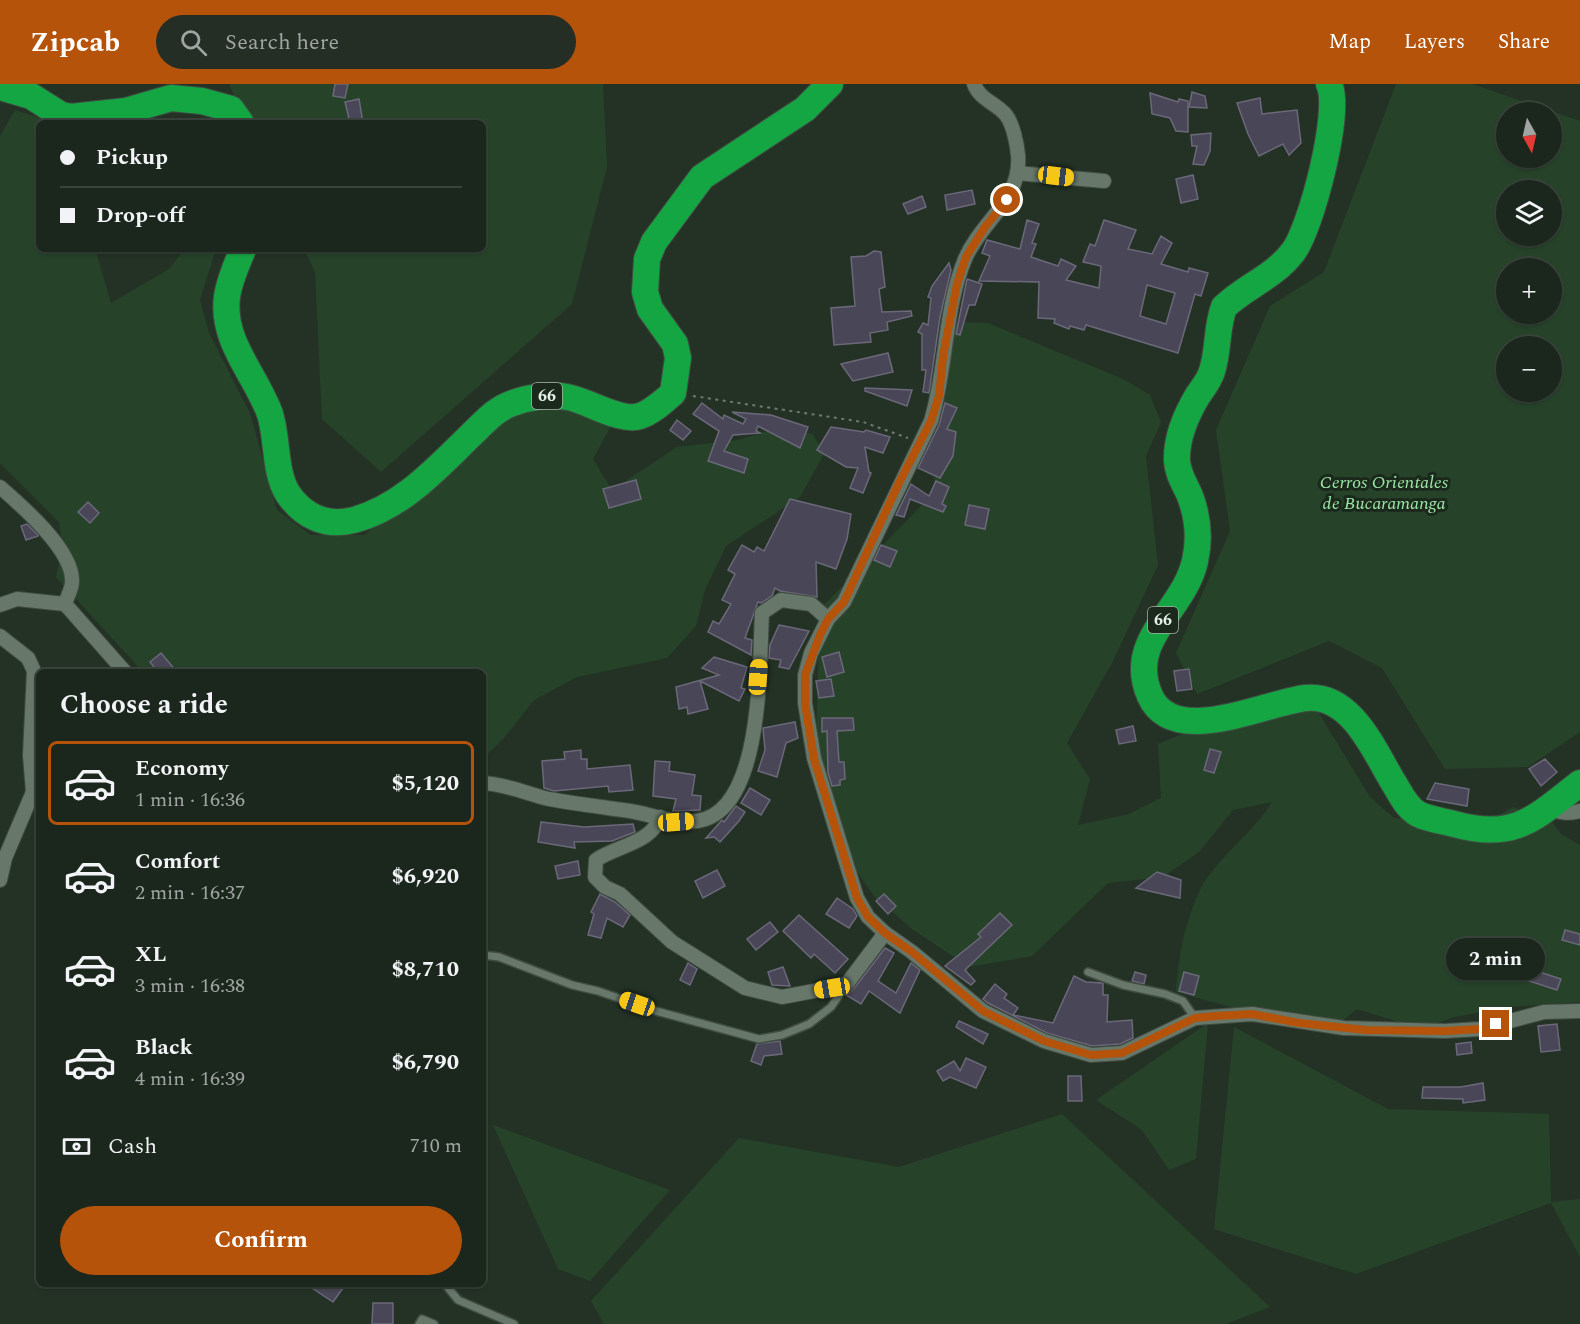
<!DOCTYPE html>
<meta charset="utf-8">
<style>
:root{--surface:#1b261c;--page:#242e25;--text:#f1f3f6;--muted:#a0a5a3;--line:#39433b;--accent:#b45309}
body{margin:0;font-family:Spectral,serif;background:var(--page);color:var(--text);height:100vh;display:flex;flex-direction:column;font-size:22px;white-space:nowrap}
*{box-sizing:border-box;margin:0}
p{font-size:20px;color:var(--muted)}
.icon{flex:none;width:33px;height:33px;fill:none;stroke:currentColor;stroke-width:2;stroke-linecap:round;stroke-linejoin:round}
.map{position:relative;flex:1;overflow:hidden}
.details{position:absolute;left:36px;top:585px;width:450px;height:618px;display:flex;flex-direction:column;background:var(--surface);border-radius:9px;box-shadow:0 2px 4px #0004,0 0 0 2px var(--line)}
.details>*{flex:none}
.guide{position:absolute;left:36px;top:36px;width:450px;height:132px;border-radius:9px;box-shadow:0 2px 4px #0004,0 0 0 2px var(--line);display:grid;align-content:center;height:132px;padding:0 24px;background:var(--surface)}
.needle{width:39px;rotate:172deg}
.tools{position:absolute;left:1496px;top:18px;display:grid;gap:12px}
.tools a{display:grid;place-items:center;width:66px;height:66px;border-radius:50%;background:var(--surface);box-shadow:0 2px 4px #0004,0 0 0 2px var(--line);font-size:30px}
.end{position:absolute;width:27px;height:27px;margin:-14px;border:8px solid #b45309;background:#fff;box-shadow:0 0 0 3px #fff}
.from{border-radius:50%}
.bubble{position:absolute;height:42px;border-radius:21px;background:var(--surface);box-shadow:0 2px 4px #0004,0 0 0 2px var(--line);font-size:20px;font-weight:700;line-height:42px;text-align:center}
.car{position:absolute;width:18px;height:36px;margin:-18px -9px;border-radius:8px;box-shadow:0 0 4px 2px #0007;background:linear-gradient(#f5c518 24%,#345 0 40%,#f5c518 0 76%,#345 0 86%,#f5c518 0)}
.guide b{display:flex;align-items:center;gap:21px;height:57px;font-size:22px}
.guide b+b{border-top:2px solid var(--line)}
.guide i{width:15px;height:15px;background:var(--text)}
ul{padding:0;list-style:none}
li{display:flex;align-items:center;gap:18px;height:84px;margin:0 12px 9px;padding:0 12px;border:3px solid transparent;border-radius:9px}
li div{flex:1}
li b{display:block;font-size:22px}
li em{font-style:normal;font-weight:700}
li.current{border-color:var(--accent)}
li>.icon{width:54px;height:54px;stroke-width:1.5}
h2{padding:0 24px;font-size:27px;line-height:72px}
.pay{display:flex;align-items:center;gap:15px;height:66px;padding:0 24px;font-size:22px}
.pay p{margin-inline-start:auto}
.button{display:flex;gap:12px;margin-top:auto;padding:12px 24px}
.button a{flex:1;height:69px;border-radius:36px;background:var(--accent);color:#fff;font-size:24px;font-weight:700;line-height:69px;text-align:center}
header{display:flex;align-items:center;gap:36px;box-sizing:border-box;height:84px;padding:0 30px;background:var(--accent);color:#fff}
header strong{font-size:28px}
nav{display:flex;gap:33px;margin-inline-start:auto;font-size:21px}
.search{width:420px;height:54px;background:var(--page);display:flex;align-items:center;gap:15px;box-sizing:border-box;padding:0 21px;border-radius:33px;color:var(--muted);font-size:22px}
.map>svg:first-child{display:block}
.green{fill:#26432a;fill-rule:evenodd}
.building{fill:#494657;stroke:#6b687a;stroke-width:1.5;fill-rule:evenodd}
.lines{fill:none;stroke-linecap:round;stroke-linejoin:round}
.lane-casing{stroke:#404c42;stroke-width:10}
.street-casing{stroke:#404c42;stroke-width:16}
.highway-casing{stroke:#404c42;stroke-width:28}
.path{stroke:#6d7a6f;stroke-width:2;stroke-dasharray:3 4.5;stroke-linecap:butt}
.lane{stroke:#677769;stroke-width:7}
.street{stroke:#677769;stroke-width:14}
.highway{stroke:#15a644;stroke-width:26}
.route{stroke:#b45309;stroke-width:8}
.labels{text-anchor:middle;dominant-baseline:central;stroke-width:6;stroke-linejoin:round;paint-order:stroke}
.shield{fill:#1b281c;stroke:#a7b1a7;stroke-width:1.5}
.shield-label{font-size:16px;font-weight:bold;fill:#e3ece3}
.park-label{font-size:18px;font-style:italic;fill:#9be8a5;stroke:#1b281c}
</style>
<header>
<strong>Zipcab</strong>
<div class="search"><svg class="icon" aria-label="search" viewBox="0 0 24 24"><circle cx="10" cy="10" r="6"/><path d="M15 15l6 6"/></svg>Search here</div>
<nav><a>Map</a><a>Layers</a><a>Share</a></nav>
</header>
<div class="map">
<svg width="1580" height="1240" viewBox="0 0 1580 1240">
<rect width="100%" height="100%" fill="#243226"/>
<g class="green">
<path d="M 229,0 L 603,0 L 607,83 L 572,220 L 381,388 L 322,335 L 315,188 L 304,165 L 483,165 L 483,39 L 246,39 Z"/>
<path d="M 1396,0 L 1472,0 L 1580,37 L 1580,648 L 1528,683 L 1445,685 L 1382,584 L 1329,557 L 1197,610 L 1176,569 L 1230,447 L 1216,346 L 1270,222 L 1324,188 ZM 1506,28 L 1551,28 L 1551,74 L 1506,74 ZM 1506,106 L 1551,106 L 1551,152 L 1506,152 ZM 1506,184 L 1551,184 L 1551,230 L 1506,230 ZM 1506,262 L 1551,262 L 1551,308 L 1506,308 Z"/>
<path d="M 15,26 L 55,39 L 39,39 L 39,165 L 95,165 L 111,219 L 169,185 L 185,165 L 216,165 L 200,216 L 209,249 L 250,329 L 277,426 L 311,451 L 365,451 L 500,327 L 548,315 L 613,338 L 593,375 L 612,406 L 677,363 L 738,356 L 777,344 L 813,350 L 824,370 L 800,413 L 726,462 L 705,506 L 696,542 L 667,574 L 577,593 L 534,616 L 504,654 L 483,674 L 483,588 L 143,588 L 56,493 L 62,464 L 59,438 L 0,379 L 0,52 Z"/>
<path d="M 949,238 L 988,239 L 1125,296 L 1150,311 L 1161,338 L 1146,372 L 1158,481 L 1112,579 L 1067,659 L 1090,695 L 1078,741 L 1129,730 L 1161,714 L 1158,660 L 1261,618 L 1317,626 L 1370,713 L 1394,734 L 1485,739 L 1513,723 L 1526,728 L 1544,727 L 1561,750 L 1580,761 L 1580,918 L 1510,923 L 1454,933 L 1422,945 L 1357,925 L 1332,945 L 1297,941 L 1176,908 C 1178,873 1185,836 1201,804 C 1218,773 1254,748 1272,718 L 1233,726 L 1199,768 L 1163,793 L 1108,799 L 1032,872 L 969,883 L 912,845 L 874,812 L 837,759 L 816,656 L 820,525 L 931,412 L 938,377 L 939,321 Z"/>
<path d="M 1208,939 L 1196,1075 L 1169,1086 L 1142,1046 L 1096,1016 Z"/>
<path d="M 1234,943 L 1388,1025 L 1549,1030 L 1551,1118 L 1580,1115 L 1580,1173 L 1551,1119 L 1356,1190 L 1214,1145 Z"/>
<path d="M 1062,1030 L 1270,1223 L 1226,1240 L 604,1240 L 591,1217 L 739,1054 L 899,1083 Z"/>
<path d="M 493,1041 L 670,1106 L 590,1197 L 558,1185 Z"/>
</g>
<g class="building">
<path d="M 335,0 L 348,0 L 345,14 L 333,12 Z"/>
<path d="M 1192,8 L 1205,12 L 1207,24 L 1189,23 Z"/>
<path d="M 1150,9 L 1178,18 L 1179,15 L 1188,17 L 1188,48 L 1176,47 L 1170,34 L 1152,30 Z"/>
<path d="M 1260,14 L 1262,30 L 1297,26 L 1301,59 L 1289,71 L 1283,60 L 1259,72 L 1248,50 L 1237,19 Z"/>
<path d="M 359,15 L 363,39 L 350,39 L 345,18 Z"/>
<path d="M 1211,49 L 1210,67 L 1204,81 L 1193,80 L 1197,62 L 1192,62 L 1191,51 Z"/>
<path d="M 1193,91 L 1198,115 L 1181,119 L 1176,95 Z"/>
<path d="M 972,106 L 975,120 L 947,126 L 945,111 Z"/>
<path d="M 922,112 L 926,123 L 908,130 L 903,120 Z"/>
<path d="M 1027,136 L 1039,140 L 1032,159 L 1036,160 L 1031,173 L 1058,182 L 1061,175 L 1076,182 L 1066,196 L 1099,204 L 1101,182 L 1083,178 L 1090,160 L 1095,162 L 1104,136 L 1136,146 L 1128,165 L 1152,170 L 1161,152 L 1172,159 L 1161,180 L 1188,188 L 1189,184 L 1208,189 L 1201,212 L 1195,210 L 1178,269 L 1086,241 L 1084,246 L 1070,242 L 1069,245 L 1054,239 L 1055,235 L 1038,234 L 1039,198 L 979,197 L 990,172 L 982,169 L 987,156 L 1020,165 ZM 1147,201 L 1175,209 L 1166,240 L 1140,232 Z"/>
<path d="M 874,167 L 881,168 L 885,203 L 879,205 L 882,228 L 911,227 L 912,232 L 887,238 L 888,246 L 870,249 L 871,258 L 834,261 L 831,224 L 855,222 L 851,173 L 866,172 Z"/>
<path d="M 949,179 L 951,186 L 940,233 L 929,309 L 923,308 L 926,286 L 922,286 L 922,250 L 918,248 L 923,239 L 928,241 L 931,214 L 928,213 L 932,202 Z"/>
<path d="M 967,195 L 982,200 L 975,221 L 969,221 L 960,251 L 956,250 Z"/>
<path d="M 888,269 L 893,288 L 853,297 L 841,280 Z"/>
<path d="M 865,304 L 912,306 L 907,322 L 865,307 Z"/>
<path d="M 702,319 L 723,335 L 724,331 L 743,340 L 746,335 L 732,328 L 771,331 L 808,343 L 800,364 L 758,342 L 756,347 L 760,349 L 733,351 L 724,367 L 748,375 L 744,389 L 708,377 L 719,347 L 693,330 Z"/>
<path d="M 945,319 L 957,324 L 947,345 L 956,348 L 953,372 L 940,394 L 918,384 L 939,341 Z"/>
<path d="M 677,336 L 691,347 L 683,356 L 670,346 Z"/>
<path d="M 831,343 L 864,348 L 866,346 L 890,353 L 883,369 L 865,363 L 869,388 L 871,389 L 863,409 L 850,404 L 858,384 L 846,383 L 817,366 Z"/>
<path d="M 636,396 L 641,415 L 609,424 L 603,405 Z"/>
<path d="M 936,397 L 949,403 L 942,420 L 946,422 L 943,428 L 910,415 L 904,433 L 896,431 L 911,400 L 929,412 Z"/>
<path d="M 790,415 L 851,430 L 847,455 L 836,485 L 816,478 L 817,513 L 780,507 L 775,504 L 772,512 L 761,519 L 758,518 L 745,554 L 752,556 L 751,571 L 708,548 L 713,537 L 719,540 L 731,520 L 722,516 L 735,490 L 728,486 L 742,461 L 754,468 L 757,463 L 764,467 Z"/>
<path d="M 88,418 L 99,429 L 90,439 L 78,428 Z"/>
<path d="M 969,421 L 989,425 L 985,445 L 965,441 Z"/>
<path d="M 27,440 L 38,451 L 38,452 L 26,456 L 21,442 Z"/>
<path d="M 881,461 L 897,467 L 890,483 L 874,476 Z"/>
<path d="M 779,541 L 809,547 L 789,585 L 779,583 L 781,576 L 769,574 L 770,561 Z"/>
<path d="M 839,568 L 844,588 L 827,593 L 822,573 Z"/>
<path d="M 161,569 L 177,588 L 158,588 L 150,578 Z"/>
<path d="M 714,573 L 747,583 L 741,604 L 745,605 L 739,617 L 700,597 L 708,625 L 688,630 L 687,623 L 679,625 L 676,603 L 719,591 L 702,584 Z"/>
<path d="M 1189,585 L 1192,605 L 1177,607 L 1174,587 Z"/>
<path d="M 831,595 L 834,612 L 819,614 L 816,597 Z"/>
<path d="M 822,634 L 853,634 L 854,646 L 837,647 L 839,678 L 844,678 L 845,695 L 840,696 L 840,701 L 832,702 L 828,689 L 827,647 L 822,648 Z"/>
<path d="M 795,638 L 798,654 L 786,659 L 777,693 L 758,687 L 765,666 L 763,644 Z"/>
<path d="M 1133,642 L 1136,657 L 1119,660 L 1116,646 Z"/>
<path d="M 1210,665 L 1221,668 L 1214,689 L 1204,686 Z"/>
<path d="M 581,666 L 581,675 L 587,675 L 587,685 L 630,681 L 633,706 L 609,708 L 608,702 L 554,707 L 544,704 L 542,677 L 565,675 L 564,668 Z"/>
<path d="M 1545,675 L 1557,688 L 1541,702 L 1529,685 Z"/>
<path d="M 655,677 L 670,678 L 669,687 L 695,691 L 692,711 L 701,712 L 700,726 L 673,727 L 676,715 L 653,712 Z"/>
<path d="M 1435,699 L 1469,705 L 1467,722 L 1427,715 Z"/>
<path d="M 750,704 L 770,716 L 761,731 L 741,719 Z"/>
<path d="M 736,722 L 745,728 L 739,737 L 720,758 L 714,753 L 706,754 L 722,736 L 724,738 Z"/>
<path d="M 541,738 L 584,743 L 633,740 L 635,748 L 612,757 L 574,758 L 575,764 L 538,758 Z"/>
<path d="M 578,777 L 580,791 L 558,795 L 555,782 Z"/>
<path d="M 717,786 L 725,802 L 703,814 L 695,797 Z"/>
<path d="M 1157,788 L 1181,796 L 1180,814 L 1136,804 Z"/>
<path d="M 600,810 L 615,818 L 630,831 L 623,843 L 607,834 L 601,854 L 588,851 L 594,830 L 591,828 Z"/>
<path d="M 884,810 L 896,822 L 888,830 L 876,817 Z"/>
<path d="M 837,814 L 853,825 L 857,832 L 849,844 L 826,830 Z"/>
<path d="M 1000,829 L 1012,841 L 965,886 L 975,897 L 971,901 L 945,882 L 981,853 L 978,850 Z"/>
<path d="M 799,831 L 848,875 L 835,889 L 814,870 L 811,874 L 783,847 Z"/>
<path d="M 770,838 L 778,848 L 756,866 L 747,855 Z"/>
<path d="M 1565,846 L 1580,850 L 1580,861 L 1562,856 Z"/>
<path d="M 885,864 L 894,869 L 878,897 L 896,909 L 911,879 L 920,886 L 900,929 L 869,907 L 861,920 L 846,911 L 853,906 Z"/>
<path d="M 688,879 L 697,885 L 690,901 L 680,896 Z"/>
<path d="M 783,883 L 790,902 L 772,901 L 768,888 Z"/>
<path d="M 1527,884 L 1561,895 L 1557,906 L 1523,895 Z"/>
<path d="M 1135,888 L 1146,891 L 1144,900 L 1132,897 Z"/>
<path d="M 1184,888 L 1199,892 L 1194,911 L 1179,907 Z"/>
<path d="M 1074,892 L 1086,898 L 1103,899 L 1103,911 L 1108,911 L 1107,938 L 1132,936 L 1133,954 L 1120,960 L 1092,962 L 1047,949 L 988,919 L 983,915 L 995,900 L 1007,910 L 1004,914 L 1018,924 L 1013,931 L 1053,939 Z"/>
<path d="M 959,937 L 988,950 L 983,960 L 956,943 Z"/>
<path d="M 1557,940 L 1560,966 L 1541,968 L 1538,942 Z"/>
<path d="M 780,957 L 782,970 L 764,972 L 761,981 L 751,977 L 757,960 Z"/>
<path d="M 1471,958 L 1472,969 L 1457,971 L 1456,960 Z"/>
<path d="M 966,974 L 986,983 L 976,1004 L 950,993 L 943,997 L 937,987 L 954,977 L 960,987 Z"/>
<path d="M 1068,992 L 1081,992 L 1082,1017 L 1068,1017 Z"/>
<path d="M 1483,999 L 1485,1016 L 1463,1019 L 1463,1015 L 1422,1014 L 1423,1003 L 1461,1003 Z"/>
<path d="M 306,1200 L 346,1200 L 333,1218 Z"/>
<path d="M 373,1219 L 393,1219 L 393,1240 L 372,1240 Z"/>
</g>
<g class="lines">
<g class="lane-casing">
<g id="lane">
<path d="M 483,871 L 499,873 L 572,901 L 598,907 L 656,927 L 759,955 L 782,951 L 809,940 L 831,923 L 846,901"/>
<path d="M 1088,888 L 1123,901 L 1165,910 L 1183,917 L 1195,934"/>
<path d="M 445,1200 L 458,1216 L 514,1240"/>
<path d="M 419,1240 L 422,1235 L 434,1240"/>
</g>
</g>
<g class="street-casing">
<g id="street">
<path d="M 974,0 C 980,16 996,19 1006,31 C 1013,40 1017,60 1018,71 C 1022,116 981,137 965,175 C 944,226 947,284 931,337 L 844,518 L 828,535 L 811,569 L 805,591 L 805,619 L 814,674 L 857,814 L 868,833 L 885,849 L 912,868 L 983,927 L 1044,957 L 1091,971 L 1122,969 L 1195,934 L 1252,930 L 1344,944 L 1445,947 L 1480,945 L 1544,928 L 1580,927"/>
<path d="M 1017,89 L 1104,97"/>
<path d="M 0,403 C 22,422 74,467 72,498 C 72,505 67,513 65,520 L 17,515 L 0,521"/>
<path d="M 65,520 L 125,588"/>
<path d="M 0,552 L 28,574 L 34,587 L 30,671 L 33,708 L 5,774 L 0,796"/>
<path d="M 483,699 C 506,700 527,710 549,715 C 576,720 603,723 630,727 C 653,731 674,740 697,737 C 764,728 759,579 762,529 L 781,516 L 811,520 L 828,535"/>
<path d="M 1549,722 C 1560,730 1568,730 1580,727"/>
<path d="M 660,733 C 652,759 616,762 596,776 L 595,793 L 605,803 L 620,810 L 672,858 L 745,904 L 782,913 L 846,901 L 885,849"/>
</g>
</g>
<g class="highway-casing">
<g id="highway">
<path d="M 1329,0 C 1342,26 1311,145 1293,168 C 1274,193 1246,202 1224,223 C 1216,244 1219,266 1212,287 C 1210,295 1203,304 1198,311 C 1186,331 1176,353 1177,377 C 1178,391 1185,400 1190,412 C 1198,433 1200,455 1195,477 C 1184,527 1125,556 1150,612 C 1174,665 1266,618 1306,614 C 1352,609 1375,669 1395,701 C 1401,711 1407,724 1418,730 C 1428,735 1443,737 1454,740 C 1515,757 1535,734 1580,699"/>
<path d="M 0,3 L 31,12 L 61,31 L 71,33 L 126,27 L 171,14 L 202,17 L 231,25 L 241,39"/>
<path d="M 243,165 C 237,180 229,197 227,213 C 221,257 256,291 270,330 C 278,355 274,388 288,410 C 304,433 326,443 354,436 C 402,423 436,385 470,352 C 484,339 495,325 513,319 C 529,313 550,310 567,313 C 587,316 621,339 640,332 C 652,328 664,317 673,309 L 678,274 L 675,260 L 650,225 L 645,208 L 647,175 L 654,158 L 702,93 L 805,25 L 830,0"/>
</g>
</g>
<path class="path" d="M 693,312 L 863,338 L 908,354"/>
<use href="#lane" class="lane"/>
<use href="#street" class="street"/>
<use href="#highway" class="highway"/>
</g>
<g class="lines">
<path class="route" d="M 1007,116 L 985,143 L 966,173 L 957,200 L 943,272 L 939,312 L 931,337 L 898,401 L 844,518 L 828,535 L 820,551 L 805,591 L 805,620 L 814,675 L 857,814 L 868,833 L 885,849 L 912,868 L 983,927 L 1044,957 L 1091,971 L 1122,969 L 1195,934 L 1216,932 L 1252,930 L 1299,939 L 1366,946 L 1445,947 L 1480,945 L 1496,940"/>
</g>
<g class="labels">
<g class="shield">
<rect x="532" y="299" width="30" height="26" rx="4.5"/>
<rect x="1148" y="523" width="30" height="26" rx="4.5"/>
</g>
<g class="shield-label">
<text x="547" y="312">66</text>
<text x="1163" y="536">66</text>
</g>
<g class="park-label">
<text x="1384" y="398">Cerros Orientales<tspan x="1384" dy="21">de Bucaramanga</tspan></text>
</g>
</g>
</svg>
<div class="tools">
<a><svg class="needle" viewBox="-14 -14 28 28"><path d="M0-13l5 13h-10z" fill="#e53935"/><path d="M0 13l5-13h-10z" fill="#a0a5a3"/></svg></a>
<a><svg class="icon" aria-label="layers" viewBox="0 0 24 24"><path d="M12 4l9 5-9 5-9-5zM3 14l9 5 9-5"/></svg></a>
<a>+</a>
<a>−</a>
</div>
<i class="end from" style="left:1007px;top:116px"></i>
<i class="end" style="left:1496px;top:940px"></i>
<div class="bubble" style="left:1446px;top:854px;width:99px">2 min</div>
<i class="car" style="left:1056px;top:92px;rotate:97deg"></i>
<i class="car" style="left:758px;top:593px;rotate:4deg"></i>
<i class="car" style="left:676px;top:738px;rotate:86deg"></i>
<i class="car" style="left:832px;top:904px;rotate:261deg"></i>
<i class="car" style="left:637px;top:920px;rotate:289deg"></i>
<div class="guide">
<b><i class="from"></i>Pickup</b>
<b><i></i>Drop-off</b>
</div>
<section class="details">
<h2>Choose a ride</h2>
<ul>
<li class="current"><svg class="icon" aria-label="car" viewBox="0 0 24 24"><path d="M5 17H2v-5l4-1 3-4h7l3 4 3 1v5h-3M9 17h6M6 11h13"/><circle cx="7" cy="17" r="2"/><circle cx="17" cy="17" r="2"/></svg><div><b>Economy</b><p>1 min · 16:36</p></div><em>$5,120</em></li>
<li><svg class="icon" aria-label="car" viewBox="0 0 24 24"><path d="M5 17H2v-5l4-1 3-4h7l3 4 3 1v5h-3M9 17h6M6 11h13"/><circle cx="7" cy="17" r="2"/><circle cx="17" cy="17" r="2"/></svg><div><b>Comfort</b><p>2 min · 16:37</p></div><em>$6,920</em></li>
<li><svg class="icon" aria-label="car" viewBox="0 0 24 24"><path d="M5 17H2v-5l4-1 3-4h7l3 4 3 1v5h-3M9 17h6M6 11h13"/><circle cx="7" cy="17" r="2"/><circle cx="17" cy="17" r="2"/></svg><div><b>XL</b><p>3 min · 16:38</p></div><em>$8,710</em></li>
<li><svg class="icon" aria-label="car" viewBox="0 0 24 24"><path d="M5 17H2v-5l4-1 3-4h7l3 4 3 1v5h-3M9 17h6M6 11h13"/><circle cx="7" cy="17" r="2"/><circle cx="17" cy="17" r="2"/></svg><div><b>Black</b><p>4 min · 16:39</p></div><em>$6,790</em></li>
</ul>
<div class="pay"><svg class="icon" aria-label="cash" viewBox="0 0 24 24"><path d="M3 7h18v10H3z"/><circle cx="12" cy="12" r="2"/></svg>Cash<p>710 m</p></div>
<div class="button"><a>Confirm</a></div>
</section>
</div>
